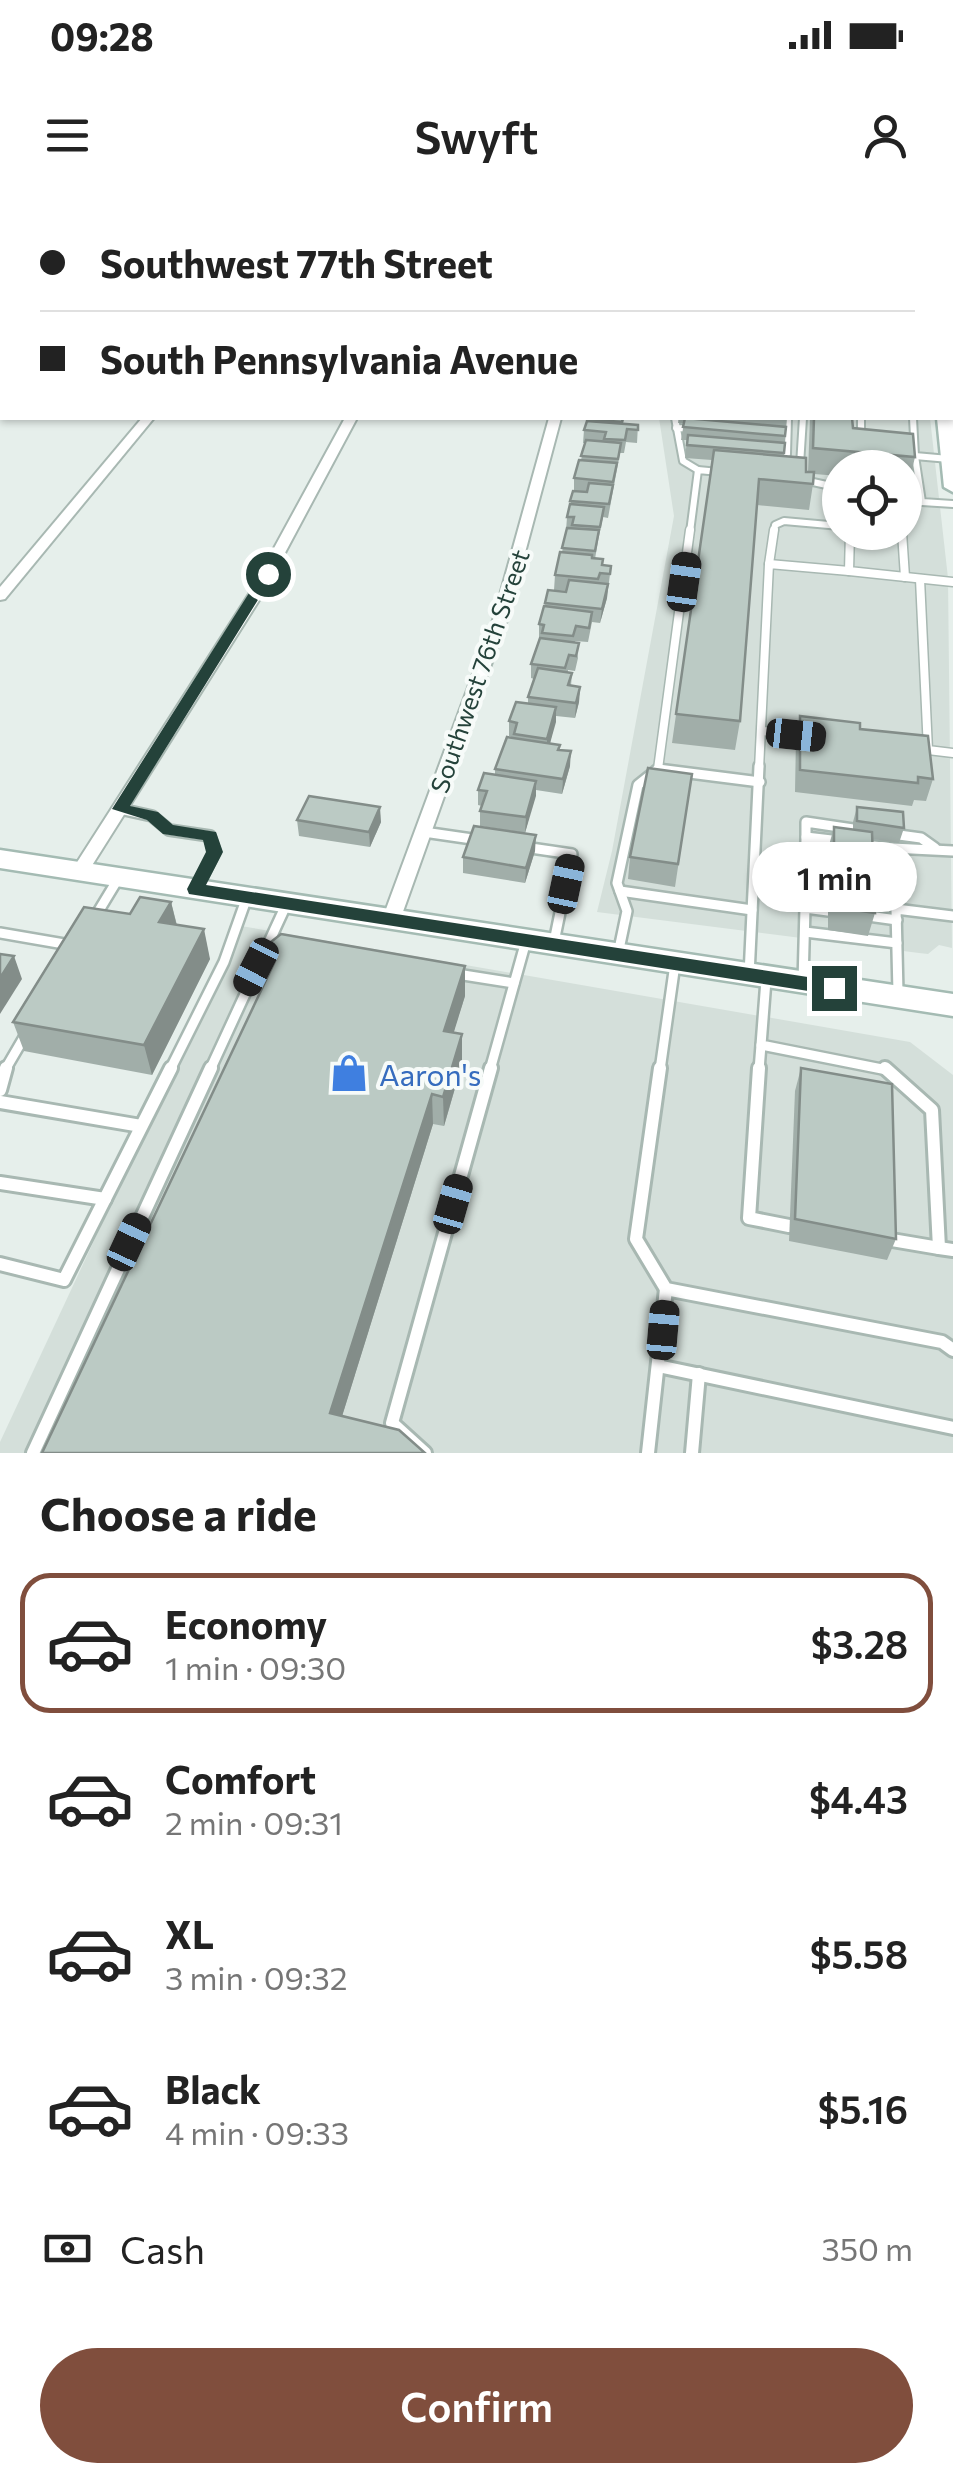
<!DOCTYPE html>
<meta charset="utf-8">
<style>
:root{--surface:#fff;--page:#f6f6f6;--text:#222;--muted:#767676;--line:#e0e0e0;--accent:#804e3d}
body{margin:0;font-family:Commissioner,sans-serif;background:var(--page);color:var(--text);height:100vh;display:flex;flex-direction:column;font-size:38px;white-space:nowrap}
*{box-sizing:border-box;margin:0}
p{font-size:32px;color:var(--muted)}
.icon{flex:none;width:55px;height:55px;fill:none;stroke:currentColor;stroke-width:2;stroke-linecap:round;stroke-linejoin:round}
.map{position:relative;height:1253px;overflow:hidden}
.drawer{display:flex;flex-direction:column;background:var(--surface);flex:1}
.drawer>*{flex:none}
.hud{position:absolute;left:0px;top:0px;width:955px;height:220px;box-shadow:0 2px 8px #0004;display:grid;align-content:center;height:220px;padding:0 40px;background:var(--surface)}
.tools{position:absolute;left:822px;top:250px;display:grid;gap:20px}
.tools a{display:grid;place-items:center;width:100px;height:100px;border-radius:50%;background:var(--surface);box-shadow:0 2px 8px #0004;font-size:50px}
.end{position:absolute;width:45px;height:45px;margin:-22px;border:12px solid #24423a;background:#fff;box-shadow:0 0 0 5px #fff}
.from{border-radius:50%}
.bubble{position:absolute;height:70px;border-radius:35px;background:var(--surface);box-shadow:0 2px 8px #0004;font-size:32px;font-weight:600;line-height:70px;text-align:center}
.car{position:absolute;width:30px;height:60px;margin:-30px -15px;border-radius:12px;box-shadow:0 0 8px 2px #0007;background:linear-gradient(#222 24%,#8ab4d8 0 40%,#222 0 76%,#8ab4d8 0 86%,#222 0)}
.hud b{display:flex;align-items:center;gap:35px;height:95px;font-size:38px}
.hud b+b{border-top:2px solid var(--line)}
.hud i{width:25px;height:25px;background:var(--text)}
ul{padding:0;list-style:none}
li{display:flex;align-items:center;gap:30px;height:140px;margin:0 20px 15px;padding:0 20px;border:5px solid transparent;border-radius:30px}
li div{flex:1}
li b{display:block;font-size:38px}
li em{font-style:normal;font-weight:600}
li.active{border-color:var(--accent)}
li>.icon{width:90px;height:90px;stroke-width:1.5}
h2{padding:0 40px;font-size:45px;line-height:120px}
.pay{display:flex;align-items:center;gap:25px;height:110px;padding:0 40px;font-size:38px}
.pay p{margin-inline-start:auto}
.primary-button{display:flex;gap:20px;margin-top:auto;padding:20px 40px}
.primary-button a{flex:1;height:115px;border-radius:60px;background:var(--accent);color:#fff;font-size:40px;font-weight:600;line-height:115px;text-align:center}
.status{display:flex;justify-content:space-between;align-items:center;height:70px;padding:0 50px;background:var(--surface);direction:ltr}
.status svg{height:28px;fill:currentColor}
header{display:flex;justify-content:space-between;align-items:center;height:130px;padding:0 40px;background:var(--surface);font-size:45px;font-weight:600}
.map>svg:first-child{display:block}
.built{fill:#d4dfda;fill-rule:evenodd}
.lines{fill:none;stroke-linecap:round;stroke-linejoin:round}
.lane-far4-casing{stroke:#a8b8b2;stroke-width:8}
.lane-far3-casing{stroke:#a8b8b2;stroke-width:10}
.lane-far2-casing{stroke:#a8b8b2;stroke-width:11}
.lane-far1-casing{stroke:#a8b8b2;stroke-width:14}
.lane-casing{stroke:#a8b8b2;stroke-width:18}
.street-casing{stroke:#a8b8b2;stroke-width:4}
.secondary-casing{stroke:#a4bbb3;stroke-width:5}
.lane-far4{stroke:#fff;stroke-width:5}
.lane-far3{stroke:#fff;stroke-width:6}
.lane-far2{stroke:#fff;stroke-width:8}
.lane-far1{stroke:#fff;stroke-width:9}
.lane{stroke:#fff;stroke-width:12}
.street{fill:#fff;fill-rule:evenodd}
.secondary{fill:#fff;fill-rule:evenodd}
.wall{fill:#a1aea9}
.shaded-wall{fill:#838d89}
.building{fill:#bbcac4;stroke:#838d89;stroke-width:2.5}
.route{fill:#24423a}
.labels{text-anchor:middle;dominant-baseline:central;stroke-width:8;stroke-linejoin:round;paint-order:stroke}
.street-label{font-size:25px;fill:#24423a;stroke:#f7fbf9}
.near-shop-label{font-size:30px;fill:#366cbe;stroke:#f7fbf9;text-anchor:start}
</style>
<div class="status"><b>09:28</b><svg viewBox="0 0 49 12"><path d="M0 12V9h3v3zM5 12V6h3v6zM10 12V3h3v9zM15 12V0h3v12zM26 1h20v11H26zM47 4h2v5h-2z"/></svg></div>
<header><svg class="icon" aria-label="menu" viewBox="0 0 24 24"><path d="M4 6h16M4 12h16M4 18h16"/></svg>Swyft<svg class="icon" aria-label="person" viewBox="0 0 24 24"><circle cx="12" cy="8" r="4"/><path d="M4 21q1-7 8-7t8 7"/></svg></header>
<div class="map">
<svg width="953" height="1253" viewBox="0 0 953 1253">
<rect width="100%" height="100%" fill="#e6efeb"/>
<g class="built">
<path d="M 659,218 L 930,218 L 948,378 L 952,748 L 939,745 L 928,754 L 919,753 L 597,712 L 612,651 L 674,316 ZM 840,268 L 905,268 L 905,332 L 840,332 Z"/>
<path d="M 241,726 L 910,842 L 953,875 L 953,1253 L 0,1253 L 0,1242 Z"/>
</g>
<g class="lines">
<g class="lane-far4-casing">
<path id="lane-far4" d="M 809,0 L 824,2"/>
</g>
<g class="lane-far3-casing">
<g id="lane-far3">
<path d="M 675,218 L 683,261 L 698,270"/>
<path d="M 861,218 L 861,240"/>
<path d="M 913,218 L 915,256 L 949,259"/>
<path d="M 676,228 L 695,229"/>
<path d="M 906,254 L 915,256 L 922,302 L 953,304"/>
<path d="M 776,255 L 787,254 L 788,218"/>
<path d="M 800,265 L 803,218"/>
<path d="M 804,280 L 840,288"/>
<path d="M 905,300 L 922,302"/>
<path d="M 690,332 L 698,270 L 719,272"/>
<path d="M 774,332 L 775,325 L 784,321 L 840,326"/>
</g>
</g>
<g class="lane-far2-casing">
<g id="lane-far2">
<path d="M 850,332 L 849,371 L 953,382"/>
<path d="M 902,332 L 905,377"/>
<path d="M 769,364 L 774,330"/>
<path d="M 920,379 L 928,550 L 953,553"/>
<path d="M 763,531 L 805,536"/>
<path d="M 658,569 L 690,330"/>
<path d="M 759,569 L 769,364 L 849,371"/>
</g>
</g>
<g class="lane-far1-casing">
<g id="lane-far1">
<path d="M 120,609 L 152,616 L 169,630 L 210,636 L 215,652 L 197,687"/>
<path d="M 424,632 L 479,640"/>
<path d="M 899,635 L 921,638 L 935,648"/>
<path d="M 806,637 L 806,622 L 853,629"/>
<path d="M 865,645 L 892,648"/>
<path d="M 524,647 L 572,654 L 554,742"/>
<path d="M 806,661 L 828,664"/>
<path d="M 866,668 L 894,672"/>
<path d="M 754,687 L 806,692"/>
<path d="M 620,691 L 752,710"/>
<path d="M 805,708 L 806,637 L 840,641"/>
<path d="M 896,709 L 892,648 L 953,651"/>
<path d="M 868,716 L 897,720"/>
<path d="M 95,717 L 118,679"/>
<path d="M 805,732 L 897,743"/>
<path d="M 0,733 L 70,745"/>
<path d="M 618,754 L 627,711 L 617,683 L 638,585 L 658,569 L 760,582"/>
<path d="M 457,774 L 514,783"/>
<path d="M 749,775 L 759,566"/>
<path d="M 766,780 L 761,845 L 887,870"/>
<path d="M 803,782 L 805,708 L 828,711"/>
<path d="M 898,793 L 896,709 L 953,716"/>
<path d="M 5,870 L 26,834"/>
<path d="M 170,870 L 224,762 L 247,697"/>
<path d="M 210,870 L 287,703"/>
<path d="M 490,870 L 526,741"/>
<path d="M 660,870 L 675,764"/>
<path d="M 759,870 L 761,845"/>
</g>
</g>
<g class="lane-casing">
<g id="lane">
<path d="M 660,868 L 636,1039 L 666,1089 L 942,1142 L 953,1150"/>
<path d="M 759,868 L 749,1018 L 789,1026"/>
<path d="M 885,868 L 932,910 L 939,1048 L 953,1050"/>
<path d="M 0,890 L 6,868"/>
<path d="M 0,902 L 141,926"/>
<path d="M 0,983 L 105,999"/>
<path d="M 886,1039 L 939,1048"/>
<path d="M 0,1064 L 64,1080 L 171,868"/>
<path d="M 658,1166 L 953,1228"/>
<path d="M 33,1253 L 211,868"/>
<path d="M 425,1253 L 392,1223 L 491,868"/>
<path d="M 648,1253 L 666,1089"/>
<path d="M 692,1253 L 699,1174"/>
</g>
</g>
<g class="street-casing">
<g id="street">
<rect x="491" y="0" width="8" height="2"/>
<rect x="952" y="39" width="1" height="6"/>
<path d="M 2,56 L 2,63 L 0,64 L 0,57 Z"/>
<rect x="0" y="128" width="2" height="6"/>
<rect x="0" y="162" width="2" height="8"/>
<path d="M 142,218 L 154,218 L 5,399 L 0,400 L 0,387 Z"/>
<path d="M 345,218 L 357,218 L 263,394 L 86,675 L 74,675 L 71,671 L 74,667 L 249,394 Z"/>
<path d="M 549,218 L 561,218 L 507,420 L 400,720 L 398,725 L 384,725 L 382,720 L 493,420 Z"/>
</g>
</g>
<g class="secondary-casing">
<g id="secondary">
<path d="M 953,77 L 953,86 L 952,86 L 952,77 Z"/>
<path d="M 952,217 L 953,218 L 953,292 L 944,287 L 937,218 Z"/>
<path d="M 0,650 L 953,794 L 953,816 L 0,668 Z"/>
</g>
</g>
<use href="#lane-far4" class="lane-far4"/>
<use href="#lane-far3" class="lane-far3"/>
<use href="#lane-far2" class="lane-far2"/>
<use href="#lane-far1" class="lane-far1"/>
<use href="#lane" class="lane"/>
<use href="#street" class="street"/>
<use href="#secondary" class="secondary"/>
</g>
<g class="wall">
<path d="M 841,0 L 904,0 L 900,2 L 841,2 Z"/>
<path d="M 588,218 L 624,218 L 623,224 L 638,225 L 637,243 L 626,242 L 624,253 L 620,253 L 608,318 L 603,317 L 598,341 L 595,359 L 603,365 L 611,366 L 607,398 L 600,423 L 592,422 L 588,442 L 575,441 L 578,458 L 575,471 L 568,470 L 568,472 L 572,473 L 571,486 L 580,487 L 579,502 L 575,518 L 556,516 L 550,543 L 560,545 L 559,550 L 570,566 L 562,594 L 536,590 L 525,633 L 480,626 L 480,611 L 482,606 L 478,605 L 478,590 L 495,575 L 495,569 L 514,538 L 509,536 L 509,521 L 528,504 L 528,497 L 534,479 L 531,478 L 531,464 L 539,439 L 539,424 L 545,403 L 566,392 L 567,391 L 554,390 L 555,375 L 562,352 L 566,331 L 567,317 L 574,291 L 574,278 L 581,260 L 585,243 L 583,243 L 584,230 Z"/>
<path d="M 679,218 L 787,218 L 784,256 L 806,272 L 808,272 L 810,218 L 852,218 L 853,228 L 915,257 L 909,283 L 905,282 L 905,268 L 840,268 L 840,276 L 814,274 L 813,284 L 809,310 L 757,305 L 740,521 L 735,550 L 672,543 L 712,260 L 685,258 L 687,240 L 681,240 L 684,223 L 678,223 Z"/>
<path d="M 800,516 L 860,529 L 933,579 L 926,601 L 914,600 L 912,606 L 795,592 L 796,538 Z"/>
<path d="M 692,574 L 675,687 L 628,679 L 630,657 Z"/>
<path d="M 857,607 L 904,628 L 899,643 L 873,639 L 875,713 L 868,736 L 828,730 L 828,649 L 834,627 L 853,629 L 853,622 Z"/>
<path d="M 297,620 L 381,622 L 370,647 L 299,636 Z"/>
<path d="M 535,651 L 525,683 L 463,673 L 463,657 Z"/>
<path d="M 171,702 L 177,725 L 210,759 L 152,875 L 24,851 L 13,822 L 130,714 Z"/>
<path d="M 262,749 L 465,796 L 453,833 L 462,864 L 444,926 L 433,924 L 342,1216 L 42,1253 L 267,778 Z"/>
<path d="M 801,868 L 896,1039 L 887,1060 L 789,1041 L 795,891 Z"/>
</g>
<g class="shaded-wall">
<path d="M 887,0 L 904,0 L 900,2 L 887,2 Z"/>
<path d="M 608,384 L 607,398 L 600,423 L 602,409 Z"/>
<path d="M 580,487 L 579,502 L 575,518 L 576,503 Z"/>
<path d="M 556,507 L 556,522 L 547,554 L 547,539 Z"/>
<path d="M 571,551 L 570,566 L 562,594 L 563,579 Z"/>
<path d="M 536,581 L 536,596 L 525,633 L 526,617 Z"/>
<path d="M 380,607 L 381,622 L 370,647 L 369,632 Z"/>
<path d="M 536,635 L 535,651 L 525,683 L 526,668 Z"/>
<path d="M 171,702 L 178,731 L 159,722 Z"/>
<path d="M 204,729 L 210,759 L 152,875 L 144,845 Z"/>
<path d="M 14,756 L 22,779 L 0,814 L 0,778 Z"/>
<path d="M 465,766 L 465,796 L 445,861 L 444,831 Z"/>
<path d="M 462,834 L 462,864 L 444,926 L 443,897 Z"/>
<path d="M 432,894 L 433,924 L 335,1239 L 330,1213 Z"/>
</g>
<g class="building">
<path d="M 731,0 L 768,0 L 768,2 L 730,2 Z"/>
<path d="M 588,218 L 623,218 L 622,222 L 587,219 Z"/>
<path d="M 685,218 L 786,227 L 785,236 L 683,227 Z"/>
<path d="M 814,218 L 852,218 L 853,228 L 913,234 L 915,257 L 813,248 Z"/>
<path d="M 587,221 L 638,225 L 638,230 L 627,229 L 625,240 L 604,239 L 606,232 L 584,230 Z"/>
<path d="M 688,235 L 785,243 L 784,253 L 687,245 Z"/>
<path d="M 586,240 L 621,243 L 618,259 L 581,256 Z"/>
<path d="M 714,250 L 806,258 L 806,272 L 814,272 L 813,284 L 759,279 L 740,521 L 676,514 Z"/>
<path d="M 579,260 L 617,263 L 613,282 L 574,278 Z"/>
<path d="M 589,283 L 613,285 L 609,304 L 570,301 L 573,291 L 587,292 Z"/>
<path d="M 570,304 L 604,307 L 600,327 L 572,325 L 574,317 L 567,317 Z"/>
<path d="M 567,328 L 599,330 L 595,351 L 562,348 Z"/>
<path d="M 560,352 L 592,355 L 592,358 L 603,359 L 602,365 L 611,366 L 610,374 L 600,373 L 598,379 L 555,375 Z"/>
<path d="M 569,380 L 608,384 L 602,409 L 545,403 L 548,390 L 566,392 Z"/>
<path d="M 544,406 L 592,412 L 589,428 L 576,426 L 573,436 L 542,433 L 544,425 L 539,424 Z"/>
<path d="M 540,438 L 579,443 L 576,456 L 569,455 L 565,468 L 531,464 Z"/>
<path d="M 538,468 L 572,473 L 568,485 L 580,487 L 576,503 L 528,497 Z"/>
<path d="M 516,502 L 556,507 L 547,539 L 514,534 L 517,523 L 509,521 Z"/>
<path d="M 800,516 L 860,523 L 860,529 L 928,536 L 933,579 L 918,577 L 918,583 L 800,570 Z"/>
<path d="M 507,537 L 560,545 L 558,550 L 571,551 L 563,579 L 495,569 Z"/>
<path d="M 648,568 L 692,574 L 678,664 L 630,657 Z"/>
<path d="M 484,573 L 536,581 L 526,617 L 480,611 L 487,591 L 478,590 Z"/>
<path d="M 309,596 L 380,607 L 369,632 L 297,620 Z"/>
<path d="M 857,607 L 903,612 L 904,628 L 857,621 Z"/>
<path d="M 474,626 L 536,635 L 526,668 L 463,657 Z"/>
<path d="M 834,627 L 872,632 L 875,713 L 834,707 Z"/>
<path d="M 140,697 L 171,702 L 159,722 L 204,729 L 144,845 L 13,822 L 84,707 L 130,714 Z"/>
<path d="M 281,734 L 465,766 L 444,831 L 462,834 L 443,897 L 432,894 L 330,1213 L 399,1230 L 425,1253 L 42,1253 L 276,759 L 262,749 Z"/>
<path d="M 0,754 L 14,756 L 0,778 Z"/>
<path d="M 801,868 L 892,884 L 896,1039 L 795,1019 Z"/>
</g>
<path class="route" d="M 268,370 L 274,374 L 130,606 L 158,612 L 173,625 L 216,632 L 223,652 L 206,685 L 834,781 L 841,783 L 841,793 L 834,795 L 189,694 L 187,689 L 206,652 L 203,640 L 163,634 L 147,620 L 112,609 L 261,374 Z"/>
<defs>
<g id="shop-bare" transform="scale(3)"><path d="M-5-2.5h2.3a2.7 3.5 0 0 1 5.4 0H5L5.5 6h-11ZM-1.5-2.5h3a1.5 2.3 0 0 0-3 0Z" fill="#3f7fe0" stroke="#f7fbf9" stroke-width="2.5" paint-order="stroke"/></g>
</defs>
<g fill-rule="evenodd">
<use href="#shop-bare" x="349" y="873"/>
</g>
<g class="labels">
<g class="street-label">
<text transform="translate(479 471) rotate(-71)">Southwest 76th Street</text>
</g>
<g class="near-shop-label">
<text x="379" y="873">Aaron's</text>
</g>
</g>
</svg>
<div class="tools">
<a><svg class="icon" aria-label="locate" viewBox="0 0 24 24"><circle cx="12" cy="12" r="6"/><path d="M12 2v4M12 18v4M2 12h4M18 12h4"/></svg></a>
</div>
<i class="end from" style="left:268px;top:374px"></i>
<i class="end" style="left:834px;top:788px"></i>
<div class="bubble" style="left:752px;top:642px;width:165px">1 min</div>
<i class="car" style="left:684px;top:382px;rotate:8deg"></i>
<i class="car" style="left:796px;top:535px;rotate:96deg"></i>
<i class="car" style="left:566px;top:684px;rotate:12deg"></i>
<i class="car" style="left:256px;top:767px;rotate:207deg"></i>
<i class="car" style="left:453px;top:1004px;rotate:16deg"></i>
<i class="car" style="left:129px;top:1042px;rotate:25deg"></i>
<i class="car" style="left:663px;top:1130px;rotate:5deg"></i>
<div class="hud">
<b><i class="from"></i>Southwest 77th Street</b>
<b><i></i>South Pennsylvania Avenue</b>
</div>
</div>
<section class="drawer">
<h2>Choose a ride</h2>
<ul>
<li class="active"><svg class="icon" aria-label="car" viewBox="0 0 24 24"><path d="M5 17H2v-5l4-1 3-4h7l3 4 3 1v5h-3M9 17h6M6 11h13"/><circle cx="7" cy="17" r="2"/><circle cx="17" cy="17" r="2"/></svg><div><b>Economy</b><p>1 min · 09:30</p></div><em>$3.28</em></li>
<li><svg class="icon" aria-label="car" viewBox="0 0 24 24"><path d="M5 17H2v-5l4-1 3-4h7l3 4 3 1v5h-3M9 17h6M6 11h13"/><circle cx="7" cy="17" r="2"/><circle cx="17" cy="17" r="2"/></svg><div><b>Comfort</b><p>2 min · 09:31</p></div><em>$4.43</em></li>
<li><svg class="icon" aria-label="car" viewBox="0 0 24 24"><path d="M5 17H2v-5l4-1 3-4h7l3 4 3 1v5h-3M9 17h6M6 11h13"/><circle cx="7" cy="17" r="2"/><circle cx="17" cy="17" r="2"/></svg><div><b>XL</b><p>3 min · 09:32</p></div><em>$5.58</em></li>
<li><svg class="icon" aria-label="car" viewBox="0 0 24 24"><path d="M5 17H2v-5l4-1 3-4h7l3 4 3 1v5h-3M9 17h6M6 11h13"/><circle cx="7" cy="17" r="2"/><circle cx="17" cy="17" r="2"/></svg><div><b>Black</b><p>4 min · 09:33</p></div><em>$5.16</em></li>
</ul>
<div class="pay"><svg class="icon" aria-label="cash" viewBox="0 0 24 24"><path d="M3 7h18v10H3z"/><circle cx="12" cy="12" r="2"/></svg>Cash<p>350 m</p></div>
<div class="primary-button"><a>Confirm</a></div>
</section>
